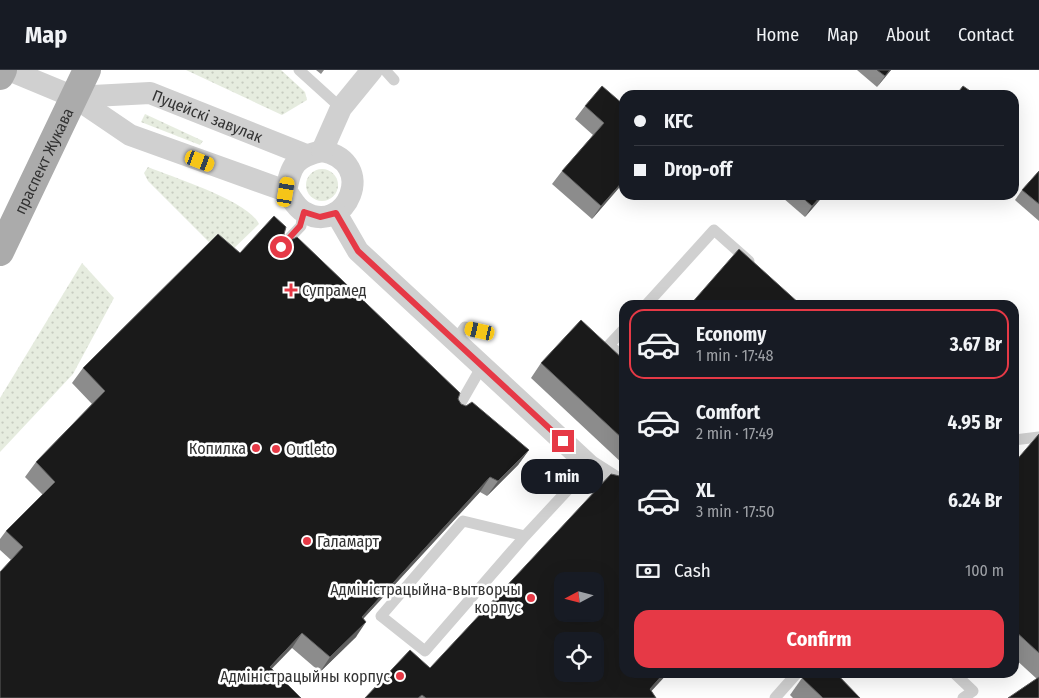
<!DOCTYPE html>
<meta charset="utf-8">
<style>
:root{--surface:#171b24;--page:#20242c;--text:#f1f3f6;--muted:#9ea1a6;--line:#363941;--accent:#e63946}
body{margin:0;font-family:"Fira Sans Condensed",sans-serif;background:var(--page);color:var(--text);height:100vh;display:flex;flex-direction:column;font-size:19px;white-space:nowrap}
*{box-sizing:border-box;margin:0}
p{font-size:16px;color:var(--muted)}
.icon{flex:none;width:28px;height:28px;fill:none;stroke:currentColor;stroke-width:2;stroke-linecap:round;stroke-linejoin:round}
.map{position:relative;flex:1;overflow:hidden}
.sheet{position:absolute;left:619px;top:230px;width:400px;height:378px;display:flex;flex-direction:column;background:var(--surface);border-radius:15px;box-shadow:0 5px 20px #0002}
.sheet>*{flex:none}
.hud{position:absolute;left:619px;top:20px;width:400px;height:110px;border-radius:15px;box-shadow:0 5px 20px #0002;display:grid;align-content:center;height:110px;padding:0 15px;background:var(--surface)}
.needle{width:32px;rotate:263deg}
.buttons{position:absolute;left:554px;top:502px;display:grid;gap:10px}
.buttons a{display:grid;place-items:center;width:50px;height:50px;border-radius:10px;background:var(--surface);box-shadow:0 5px 20px #0002;font-size:25px}
.end{position:absolute;width:22px;height:22px;margin:-11px;border:6px solid #e63946;background:#fff;box-shadow:0 0 0 2px #fff}
.from{border-radius:50%}
.bubble{position:absolute;height:35px;border-radius:15px;background:var(--surface);box-shadow:0 5px 20px #0002;font-size:16px;font-weight:700;line-height:35px;text-align:center}
.car{position:absolute;width:15px;height:30px;margin:-15px -8px;border-radius:6px;box-shadow:0 0 4px 1px #0007;background:linear-gradient(#f5c518 24%,#345 0 40%,#f5c518 0 76%,#345 0 86%,#f5c518 0)}
.hud b{display:flex;align-items:center;gap:18px;height:48px;font-size:19px}
.hud b+b{border-top:1px solid var(--line)}
.hud i{width:12px;height:12px;background:var(--text)}
ul{padding:9px 0 0;list-style:none}
li{display:flex;align-items:center;gap:15px;height:70px;margin:0 10px 8px;padding:0 5px;border:2px solid transparent;border-radius:15px}
li div{flex:1}
li b{display:block;font-size:19px}
li em{font-style:normal;font-weight:700}
li.current{border-color:var(--accent)}
li>.icon{width:45px;height:45px;stroke-width:1.5}
.pay{display:flex;align-items:center;gap:12px;height:55px;padding:0 15px;font-size:19px}
.pay p{margin-inline-start:auto}
.primary-button{display:flex;gap:10px;margin-top:auto;padding:10px 15px}
.primary-button a{flex:1;height:58px;border-radius:15px;background:var(--accent);color:#fff;font-size:20px;font-weight:700;line-height:58px;text-align:center}
header{display:flex;align-items:center;gap:30px;box-sizing:border-box;height:70px;padding:0 25px;background:var(--surface);border-bottom:1px solid var(--line)}
header strong{font-size:24px}
nav{display:flex;gap:28px;margin-inline-start:auto;font-size:18px}
.map>svg:first-child{display:block}
.green{fill:url(#green-dots)}
.lines{fill:none;stroke-linecap:round;stroke-linejoin:round}
.lane{stroke:#d0d0d0;stroke-width:11}
.street{stroke:#d0d0d0;stroke-width:22}
.primary{stroke:#ababab;stroke-width:28}
.wall{fill:#8c8c8c}
.shaded-wall{fill:#5f5f5f}
.building{fill:#1a1a1a;stroke:#5f5f5f;fill-rule:evenodd}
.route{stroke:#e63946;stroke-width:6}
.poi-dot{fill:#e63946;stroke:#fff;stroke-width:2}
.labels{text-anchor:middle;dominant-baseline:central;stroke-width:5;stroke-linejoin:round;paint-order:stroke}
.street-label{font-size:16px;fill:#333;stroke:#fff}
.poi-label{font-size:16px;fill:#333;stroke:#fff;text-anchor:start}
</style>
<header>
<strong>Map</strong>
<nav><a>Home</a><a>Map</a><a>About</a><a>Contact</a></nav>
</header>
<div class="map">
<svg width="1039" height="628" viewBox="0 0 1039 628">
<defs>
<pattern id="green-dots" width="8" height="8" patternUnits="userSpaceOnUse" patternTransform="scale(1.25)"><rect width="8" height="8" fill="#e6ecdf"/><path d="M2 2h.1M6 6h.1" fill="none" stroke="#c6cbc0" stroke-width="1.8" stroke-linecap="round"/></pattern>
</defs>
<rect width="100%" height="100%" fill="#fff"/>
<g class="green">
<path d="M 186,0 L 281,0 L 305,22 L 307,30 L 282,45 Z"/>
<path d="M 145,44 L 203,71 L 200,75 L 141,52 Z"/>
<path d="M 148,97 C 172,107 249,131 259,154 L 229,183 L 214,168 L 209,172 L 148,111 L 144,103 Z"/>
<circle cx="322" cy="115" r="16"/>
<path d="M 82,193 L 114,228 L 73,304 L 0,382 L 0,328 Z"/>
</g>
<g class="lines">
<g class="lane">
<path d="M 299,0 L 341,38"/>
<path d="M 385,0 L 394,10"/>
<path d="M 281,177 L 301,156 L 303,142"/>
<path d="M 646,235 L 714,160 L 749,191"/>
<path d="M 624,259 L 609,275 L 624,288"/>
<path d="M 454,272 L 465,257 L 480,261"/>
<path d="M 455,343 L 482,296"/>
<path d="M 1014,370 L 1039,367"/>
<path d="M 525,466 L 463,451 L 381,546 L 425,581 L 525,466 L 590,396"/>
<path d="M 953,602 L 973,621 L 963,628"/>
<path d="M 775,628 L 798,602"/>
</g>
<g class="street">
<path d="M 9,0 L 74,27 L 130,65 L 286,121"/>
<path id="s1" d="M 74,27 L 150,23 L 306,85"/>
<path d="M 322,81 C 379,92 346,167 304,142 C 295,137 292,128 286,121 C 291,95 295,87 322,81 Z"/>
<path d="M 322,81 L 341,38 L 372,0"/>
<path d="M 336,143 L 358,181 L 590,396 L 612,410"/>
</g>
<g class="primary">
<path d="M 0,6 L 3,0"/>
<path id="s2" d="M 0,182 L 87,0"/>
</g>
</g>
<g class="wall">
<path d="M 316,0 L 324,0 L 321,4 Z"/>
<path d="M 857,0 L 891,0 L 877,17 Z"/>
<path d="M 624,35 L 624,112 L 592,149 L 552,114 L 562,101 L 593,65 L 575,49 L 585,36 Z"/>
<path d="M 1039,101 L 1039,151 L 1015,130 L 1022,120 Z"/>
<path d="M 785,125 L 824,125 L 805,147 L 783,128 Z"/>
<path d="M 284,164 L 287,168 L 458,329 L 461,334 L 529,380 L 518,395 L 487,426 L 480,422 L 363,549 L 356,567 L 320,602 L 292,578 L 11,490 L 0,480 L 0,469 L 6,461 L 43,425 L 25,407 L 36,392 L 92,334 L 72,313 L 83,298 L 240,183 Z"/>
<path d="M 624,290 L 624,407 L 619,399 L 623,394 L 531,308 L 541,293 Z"/>
<path d="M 1039,364 L 1039,628 L 1037,609 L 1014,588 L 1014,393 Z"/>
<path d="M 430,598 L 624,602 L 669,602 L 651,621 L 656,628 L 365,628 Z"/>
<path d="M 802,608 L 860,628 L 793,628 L 790,625 Z"/>
</g>
<g class="shaded-wall">
<path d="M 890,0 L 891,0 L 877,17 L 885,6 Z"/>
<path d="M 624,110 L 624,112 L 592,149 L 601,136 Z"/>
<path d="M 822,125 L 824,125 L 805,147 L 812,136 Z"/>
<path d="M 529,380 L 518,395 L 487,426 L 498,411 Z"/>
<path d="M 490,407 L 480,422 L 351,562 L 362,547 Z"/>
<path d="M 366,552 L 356,567 L 320,602 L 330,587 Z"/>
<path d="M 302,563 L 292,578 L 259,612 L 270,597 Z"/>
<path d="M 665,602 L 669,602 L 645,628 L 650,619 Z"/>
</g>
<g class="building">
<path d="M 877,0 L 890,0 L 885,6 Z"/>
<path d="M 602,16 L 624,35 L 624,110 L 601,136 L 562,101 L 604,53 L 585,36 Z"/>
<path d="M 963,16 L 976,25 L 956,25 Z"/>
<path d="M 1039,101 L 1039,134 L 1022,120 Z"/>
<path d="M 799,125 L 822,125 L 812,136 Z"/>
<path d="M 274,146 L 286,157 L 284,164 L 287,168 L 293,169 L 297,167 L 460,323 L 458,329 L 461,334 L 466,336 L 472,332 L 529,380 L 498,411 L 490,407 L 362,547 L 366,552 L 330,587 L 302,563 L 270,597 L 301,628 L 0,628 L 0,502 L 23,477 L 6,461 L 55,412 L 36,392 L 105,321 L 83,298 L 218,164 L 240,183 Z"/>
<path d="M 739,179 L 801,235 L 690,235 Z"/>
<path d="M 581,250 L 624,290 L 624,370 L 541,293 Z"/>
<path d="M 1039,364 L 1039,583 L 1014,560 L 1014,393 Z"/>
<path d="M 611,404 L 624,407 L 624,602 L 665,602 L 650,619 L 656,628 L 426,628 L 422,625 L 418,628 L 365,628 L 410,580 L 430,598 ZM 562,511 L 595,511 L 595,544 L 562,544 ZM 562,571 L 595,571 L 595,604 L 562,604 Z"/>
<path d="M 807,602 L 835,602 L 860,628 L 823,628 L 802,608 Z"/>
<path d="M 1039,607 L 1039,628 L 1008,628 Z"/>
</g>
<g class="lines">
<path class="route" d="M 281,177 L 300,156 L 304,142 L 320,147 L 336,143 L 358,181 L 563,371"/>
</g>
<g class="poi-dot">
<path d="M288.5 212.5h5v5h5v5h-5v5h-5v-5h-5v-5h5z"/>
<circle cx="256" cy="378" r="5"/>
<circle cx="276" cy="379" r="5"/>
<circle cx="307" cy="471" r="5"/>
<circle cx="531" cy="528" r="5"/>
<circle cx="400" cy="606" r="5"/>
</g>
<g class="labels">
<g class="street-label">
<text stroke="none"><textPath href="#s1" startOffset="138">Пуцейскі завулак</textPath></text>
<text stroke="none"><textPath href="#s2" startOffset="101">праспект Жукава</textPath></text>
</g>
<g class="poi-label">
<text x="302" y="220">Супрамед</text>
<text x="246" y="378" text-anchor="end">Копилка</text>
<text x="286" y="379">Outleto</text>
<text x="317" y="471">Галамарт</text>
<text x="521" y="519" text-anchor="end">Адміністрацыйна-вытворчы<tspan x="521" dy="18">корпус</tspan></text>
<text x="390" y="606" text-anchor="end">Адміністрацыйны корпус</text>
</g>
</g>
</svg>
<div class="buttons">
<a><svg class="needle" viewBox="-14 -14 28 28"><path d="M0-13l5 13h-10z" fill="#e53935"/><path d="M0 13l5-13h-10z" fill="#9ea1a6"/></svg></a>
<a><svg class="icon" aria-label="locate" viewBox="0 0 24 24"><circle cx="12" cy="12" r="6"/><path d="M12 2v4M12 18v4M2 12h4M18 12h4"/></svg></a>
</div>
<i class="end from" style="left:281px;top:177px"></i>
<i class="end" style="left:563px;top:371px"></i>
<div class="bubble" style="left:521px;top:389px;width:82px">1 min</div>
<i class="car" style="left:200px;top:91px;rotate:111deg"></i>
<i class="car" style="left:286px;top:122px;rotate:10deg"></i>
<i class="car" style="left:480px;top:261px;rotate:283deg"></i>
<div class="hud">
<b><i class="from"></i>KFC</b>
<b><i></i>Drop-off</b>
</div>
<section class="sheet">
<ul>
<li class="current"><svg class="icon" aria-label="car" viewBox="0 0 24 24"><path d="M5 17H2v-5l4-1 3-4h7l3 4 3 1v5h-3M9 17h6M6 11h13"/><circle cx="7" cy="17" r="2"/><circle cx="17" cy="17" r="2"/></svg><div><b>Economy</b><p>1 min · 17:48</p></div><em>3.67 Br</em></li>
<li><svg class="icon" aria-label="car" viewBox="0 0 24 24"><path d="M5 17H2v-5l4-1 3-4h7l3 4 3 1v5h-3M9 17h6M6 11h13"/><circle cx="7" cy="17" r="2"/><circle cx="17" cy="17" r="2"/></svg><div><b>Comfort</b><p>2 min · 17:49</p></div><em>4.95 Br</em></li>
<li><svg class="icon" aria-label="car" viewBox="0 0 24 24"><path d="M5 17H2v-5l4-1 3-4h7l3 4 3 1v5h-3M9 17h6M6 11h13"/><circle cx="7" cy="17" r="2"/><circle cx="17" cy="17" r="2"/></svg><div><b>XL</b><p>3 min · 17:50</p></div><em>6.24 Br</em></li>
</ul>
<div class="pay"><svg class="icon" aria-label="cash" viewBox="0 0 24 24"><path d="M3 7h18v10H3z"/><circle cx="12" cy="12" r="2"/></svg>Cash<p>100 m</p></div>
<div class="primary-button"><a>Confirm</a></div>
</section>
</div>
